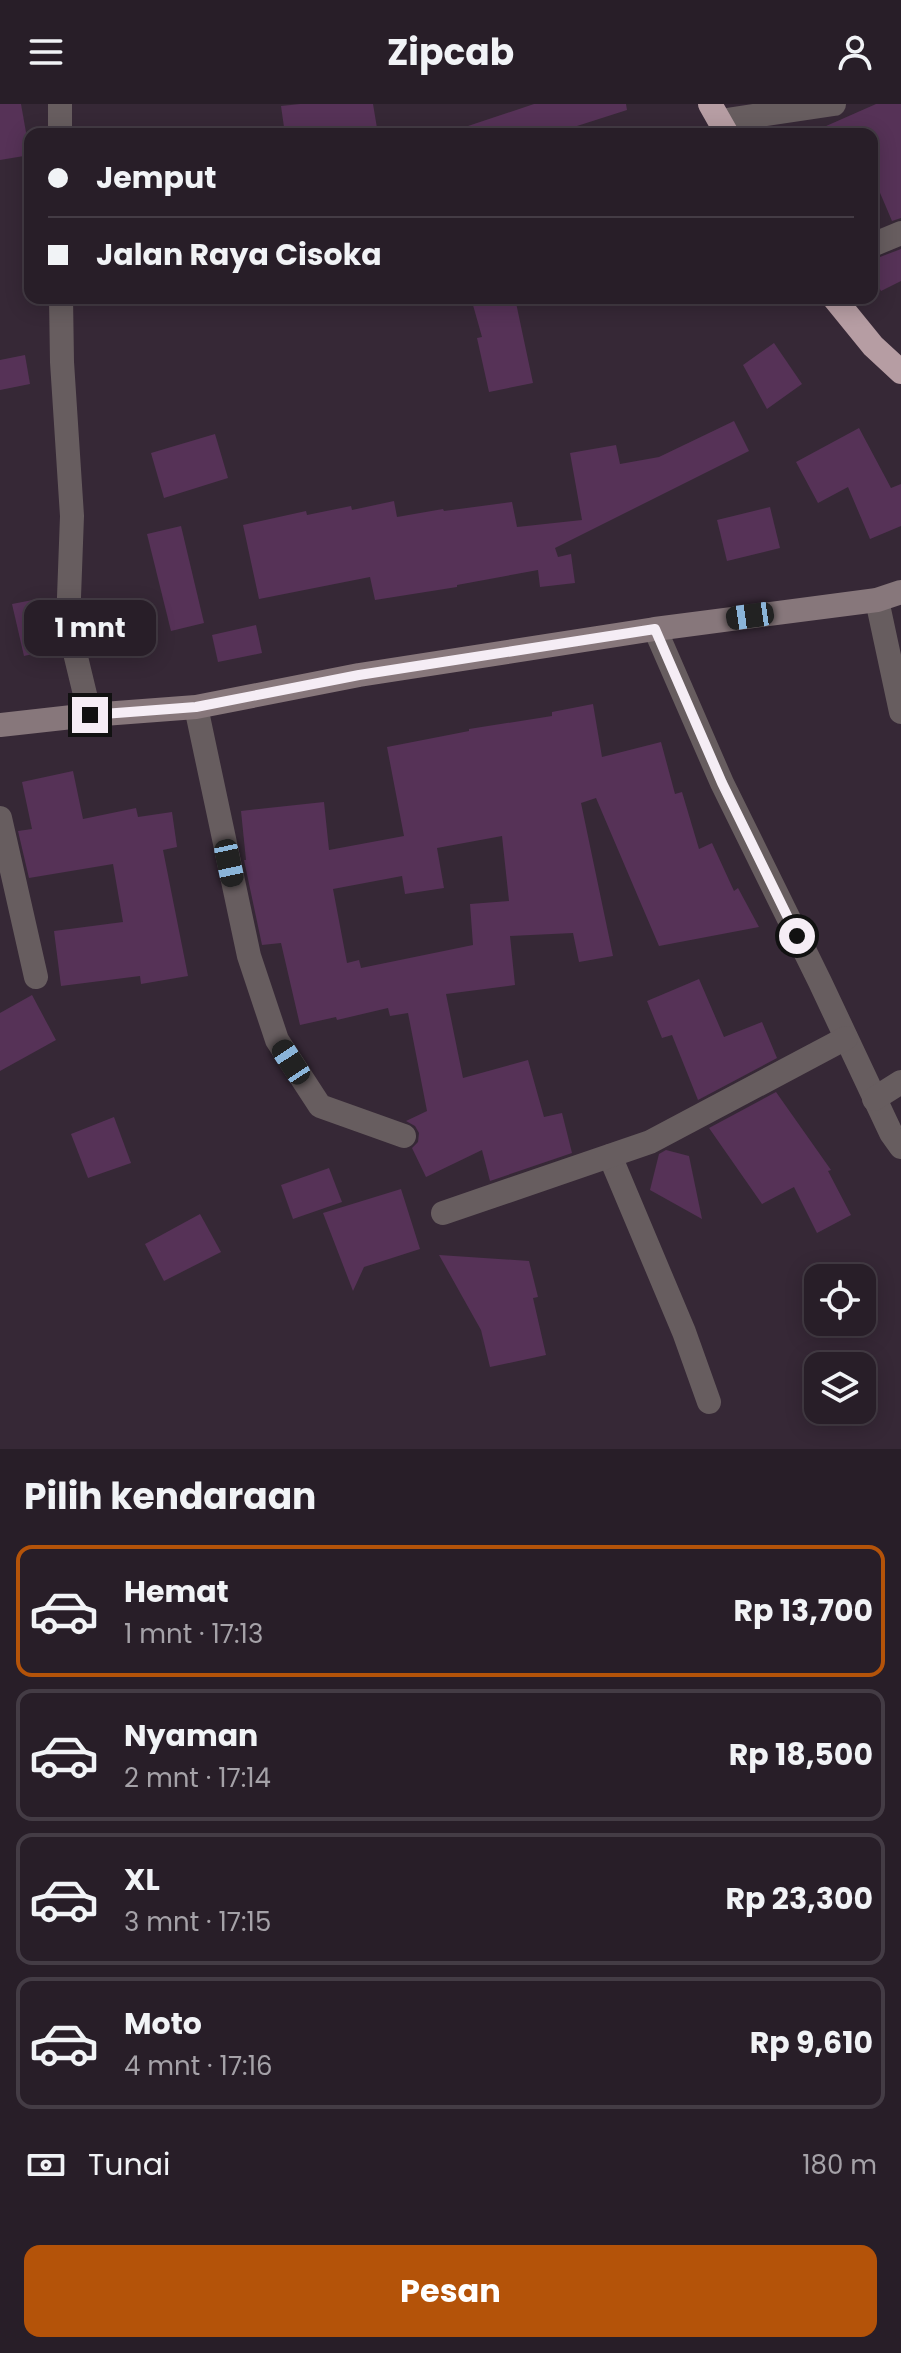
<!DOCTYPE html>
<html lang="id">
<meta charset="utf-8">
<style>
:root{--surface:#281e28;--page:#342b34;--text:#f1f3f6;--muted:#a5a2a8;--line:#443c45;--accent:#b45309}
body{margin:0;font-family:Poppins,sans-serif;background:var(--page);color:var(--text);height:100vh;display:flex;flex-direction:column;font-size:30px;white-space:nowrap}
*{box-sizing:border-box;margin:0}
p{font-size:26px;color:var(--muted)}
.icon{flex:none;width:44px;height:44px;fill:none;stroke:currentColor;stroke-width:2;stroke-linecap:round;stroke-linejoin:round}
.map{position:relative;height:1345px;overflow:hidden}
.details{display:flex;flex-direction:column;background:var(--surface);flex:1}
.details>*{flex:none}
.guide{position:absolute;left:24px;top:24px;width:854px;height:176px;border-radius:16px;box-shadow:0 4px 20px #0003,0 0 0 2px var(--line);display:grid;align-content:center;height:176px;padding:0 24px;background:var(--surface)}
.tools{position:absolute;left:804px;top:1160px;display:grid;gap:16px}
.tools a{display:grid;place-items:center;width:72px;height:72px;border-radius:16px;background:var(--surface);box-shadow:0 4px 20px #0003,0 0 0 2px var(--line);font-size:40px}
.end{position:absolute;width:36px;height:36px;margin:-18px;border:10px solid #f5edf5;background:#111;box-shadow:0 0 0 4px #111}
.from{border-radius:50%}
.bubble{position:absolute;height:56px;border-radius:16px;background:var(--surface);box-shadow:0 4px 20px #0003,0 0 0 2px var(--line);font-size:26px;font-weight:700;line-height:56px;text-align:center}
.car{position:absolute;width:24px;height:48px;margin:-24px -12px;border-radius:10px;box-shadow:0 0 6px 2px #0007;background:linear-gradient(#222 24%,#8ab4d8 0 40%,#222 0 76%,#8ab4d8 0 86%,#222 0)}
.guide b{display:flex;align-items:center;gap:28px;height:76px;font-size:30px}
.guide b+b{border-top:2px solid var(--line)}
.guide i{width:20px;height:20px;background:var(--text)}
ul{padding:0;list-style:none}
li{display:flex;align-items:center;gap:24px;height:132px;margin:0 16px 12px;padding:0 8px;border:4px solid var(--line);border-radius:16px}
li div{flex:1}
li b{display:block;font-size:30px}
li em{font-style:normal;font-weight:700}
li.current{border-color:var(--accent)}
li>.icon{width:72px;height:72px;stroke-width:1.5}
h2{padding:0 24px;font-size:36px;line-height:96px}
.pay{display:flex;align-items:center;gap:20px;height:88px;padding:0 24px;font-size:30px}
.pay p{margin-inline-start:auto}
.button{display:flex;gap:16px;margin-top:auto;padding:16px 24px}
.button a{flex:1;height:92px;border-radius:16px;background:var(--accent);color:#fff;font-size:32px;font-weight:700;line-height:92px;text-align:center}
header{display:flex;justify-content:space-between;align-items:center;height:104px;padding:0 24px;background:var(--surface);font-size:36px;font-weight:700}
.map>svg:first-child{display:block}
.building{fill:#563257;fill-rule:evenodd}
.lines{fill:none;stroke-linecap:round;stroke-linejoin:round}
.street{stroke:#675d5f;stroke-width:24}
.secondary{stroke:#87777b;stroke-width:24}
.highway{stroke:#b69da3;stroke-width:24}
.route{stroke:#f5edf5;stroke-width:10}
</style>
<header><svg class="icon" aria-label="menu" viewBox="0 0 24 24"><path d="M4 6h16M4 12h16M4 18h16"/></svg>Zipcab<svg class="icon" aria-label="person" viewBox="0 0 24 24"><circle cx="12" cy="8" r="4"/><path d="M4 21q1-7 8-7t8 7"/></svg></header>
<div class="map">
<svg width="901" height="1345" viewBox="0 0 901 1345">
<rect width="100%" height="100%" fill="#362836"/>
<g class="building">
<path d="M 0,0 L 21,0 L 30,51 L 0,56 Z"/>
<path d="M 300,0 L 373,0 L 378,30 L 285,30 L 281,2 Z"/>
<path d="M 534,0 L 626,0 L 627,6 L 552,30 L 460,30 L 459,25 Z"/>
<path d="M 876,0 L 901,0 L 901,114 L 892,117 L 872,70 L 872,30 L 808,30 Z"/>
<path d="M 901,145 L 901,177 L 881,187 L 872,171 L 872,156 Z"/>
<path d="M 471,194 L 515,194 L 533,279 L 489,288 L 477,234 L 482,233 Z"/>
<path d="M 774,239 L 802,280 L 767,305 L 743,261 Z"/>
<path d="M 25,251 L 30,280 L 0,286 L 0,256 Z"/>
<path d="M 734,317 L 749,347 L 555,444 L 558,453 L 571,450 L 575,479 L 540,483 L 538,466 L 457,481 L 457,483 L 375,496 L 370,473 L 259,495 L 243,421 L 306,407 L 307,411 L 351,402 L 352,406 L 394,397 L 397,413 L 443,405 L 444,407 L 512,398 L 517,423 L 582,416 L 570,349 L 616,341 L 620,360 L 659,353 Z"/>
<path d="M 859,324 L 891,384 L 901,380 L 901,422 L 870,435 L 848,383 L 818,399 L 796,358 Z"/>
<path d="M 215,330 L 228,374 L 164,394 L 151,349 Z"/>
<path d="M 770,403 L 780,444 L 727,457 L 717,416 Z"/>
<path d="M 181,422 L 204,519 L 171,527 L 147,430 Z"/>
<path d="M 43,494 L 54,545 L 24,552 L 12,500 Z"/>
<path d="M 256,521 L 262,549 L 218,558 L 212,531 Z"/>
<path d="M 593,600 L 602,653 L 661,638 L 675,690 L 682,688 L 699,745 L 712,739 L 734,787 L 738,784 L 759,823 L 659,842 L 596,694 L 581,699 L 613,852 L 579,858 L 573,829 L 510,832 L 515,881 L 446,890 L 463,974 L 528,956 L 544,1013 L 562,1009 L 572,1049 L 490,1077 L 482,1046 L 426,1073 L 412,1044 L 418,1038 L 419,1029 L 415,1022 L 406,1017 L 427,1007 L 408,909 L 390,912 L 388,904 L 337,916 L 336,913 L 300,921 L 281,839 L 262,841 L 244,756 L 246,756 L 241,707 L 324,698 L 329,746 L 404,732 L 387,643 L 469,627 L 469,625 L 552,612 L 552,608 ZM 502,732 L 509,797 L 470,800 L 473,841 L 361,864 L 359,856 L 347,859 L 333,785 L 402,772 L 405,790 L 444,784 L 437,744 Z"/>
<path d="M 73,667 L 83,715 L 136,704 L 138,713 L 172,708 L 177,743 L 163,746 L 188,872 L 141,880 L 140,872 L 61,882 L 54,827 L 123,818 L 113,760 L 29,774 L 18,727 L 32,725 L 22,678 Z"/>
<path d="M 699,875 L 724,933 L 762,918 L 777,954 L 698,996 L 672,931 L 662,934 L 647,897 Z"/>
<path d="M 32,891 L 56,936 L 0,967 L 0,909 Z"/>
<path d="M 776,988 L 831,1066 L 828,1067 L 851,1111 L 817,1129 L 794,1083 L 762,1100 L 709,1024 Z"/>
<path d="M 114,1013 L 131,1059 L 88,1074 L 71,1030 Z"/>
<path d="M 666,1046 L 689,1052 L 702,1115 L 650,1086 L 659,1050 Z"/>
<path d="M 329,1064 L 342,1098 L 293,1115 L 281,1081 Z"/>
<path d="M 401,1085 L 420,1145 L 364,1163 L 353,1187 L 323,1109 Z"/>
<path d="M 200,1110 L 221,1148 L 164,1177 L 145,1140 Z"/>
<path d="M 439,1151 L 529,1157 L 538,1193 L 533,1194 L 546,1251 L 490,1263 L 481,1226 Z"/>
</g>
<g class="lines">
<g class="street">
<path d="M 60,0 L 60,30"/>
<path d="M 720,17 L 834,0"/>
<path d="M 872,141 L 901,129"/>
<path d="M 61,194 L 62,258 L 72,412 L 68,520 L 90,611"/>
<path d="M 877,496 L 901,608"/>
<path d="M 655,525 L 722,679 L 820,878 L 891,1029 L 901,1043"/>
<path d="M 196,603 L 249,852 L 277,936 L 320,1002 L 404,1032"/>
<path d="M 0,714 L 36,873"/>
<path d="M 874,995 L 901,978"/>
<path d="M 610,1052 L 684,1228 L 709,1298"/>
<path d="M 443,1109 L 650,1038 L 846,934"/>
</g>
<path class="secondary" d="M 0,621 L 90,611 L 196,603 L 359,571 L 655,525 L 877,496 L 901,488"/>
<g class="highway">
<path d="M 710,0 L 727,30"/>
<path d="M 834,194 L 873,242 L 901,268"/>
</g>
</g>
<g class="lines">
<path class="route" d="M 90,611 L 196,603 L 359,571 L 655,525 L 722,679 L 797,832"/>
</g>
</svg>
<div class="tools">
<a><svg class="icon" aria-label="locate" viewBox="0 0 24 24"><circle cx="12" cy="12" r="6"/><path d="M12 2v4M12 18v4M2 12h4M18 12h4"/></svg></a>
<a><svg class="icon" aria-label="layers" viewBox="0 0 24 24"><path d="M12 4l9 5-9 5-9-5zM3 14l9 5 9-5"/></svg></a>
</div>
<i class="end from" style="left:797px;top:832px"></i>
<i class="end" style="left:90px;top:611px"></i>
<div class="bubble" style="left:24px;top:496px;width:132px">1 mnt</div>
<i class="car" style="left:750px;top:512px;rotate:262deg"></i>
<i class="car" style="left:229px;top:759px;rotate:168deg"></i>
<i class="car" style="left:291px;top:958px;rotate:327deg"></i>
<div class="guide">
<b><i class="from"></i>Jemput</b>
<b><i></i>Jalan Raya Cisoka</b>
</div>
</div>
<section class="details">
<h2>Pilih kendaraan</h2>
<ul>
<li class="current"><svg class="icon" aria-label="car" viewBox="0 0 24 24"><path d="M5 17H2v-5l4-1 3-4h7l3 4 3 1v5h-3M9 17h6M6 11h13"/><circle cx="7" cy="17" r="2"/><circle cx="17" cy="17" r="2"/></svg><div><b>Hemat</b><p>1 mnt · 17:13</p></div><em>Rp 13,700</em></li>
<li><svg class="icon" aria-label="car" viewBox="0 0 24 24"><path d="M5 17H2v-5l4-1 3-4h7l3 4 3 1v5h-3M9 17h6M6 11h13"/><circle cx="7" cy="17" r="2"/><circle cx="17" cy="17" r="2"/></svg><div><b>Nyaman</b><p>2 mnt · 17:14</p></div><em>Rp 18,500</em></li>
<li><svg class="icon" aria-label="car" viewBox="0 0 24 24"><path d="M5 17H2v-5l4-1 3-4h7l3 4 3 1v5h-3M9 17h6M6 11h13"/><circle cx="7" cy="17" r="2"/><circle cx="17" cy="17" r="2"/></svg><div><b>XL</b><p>3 mnt · 17:15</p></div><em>Rp 23,300</em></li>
<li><svg class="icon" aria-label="car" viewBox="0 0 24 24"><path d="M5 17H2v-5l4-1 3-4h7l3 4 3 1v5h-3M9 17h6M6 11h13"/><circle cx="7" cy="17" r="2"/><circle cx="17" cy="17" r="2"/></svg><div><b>Moto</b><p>4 mnt · 17:16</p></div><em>Rp 9,610</em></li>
</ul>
<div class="pay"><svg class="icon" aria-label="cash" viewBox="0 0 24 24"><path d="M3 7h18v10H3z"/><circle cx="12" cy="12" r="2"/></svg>Tunai<p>180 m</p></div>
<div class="button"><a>Pesan</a></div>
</section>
